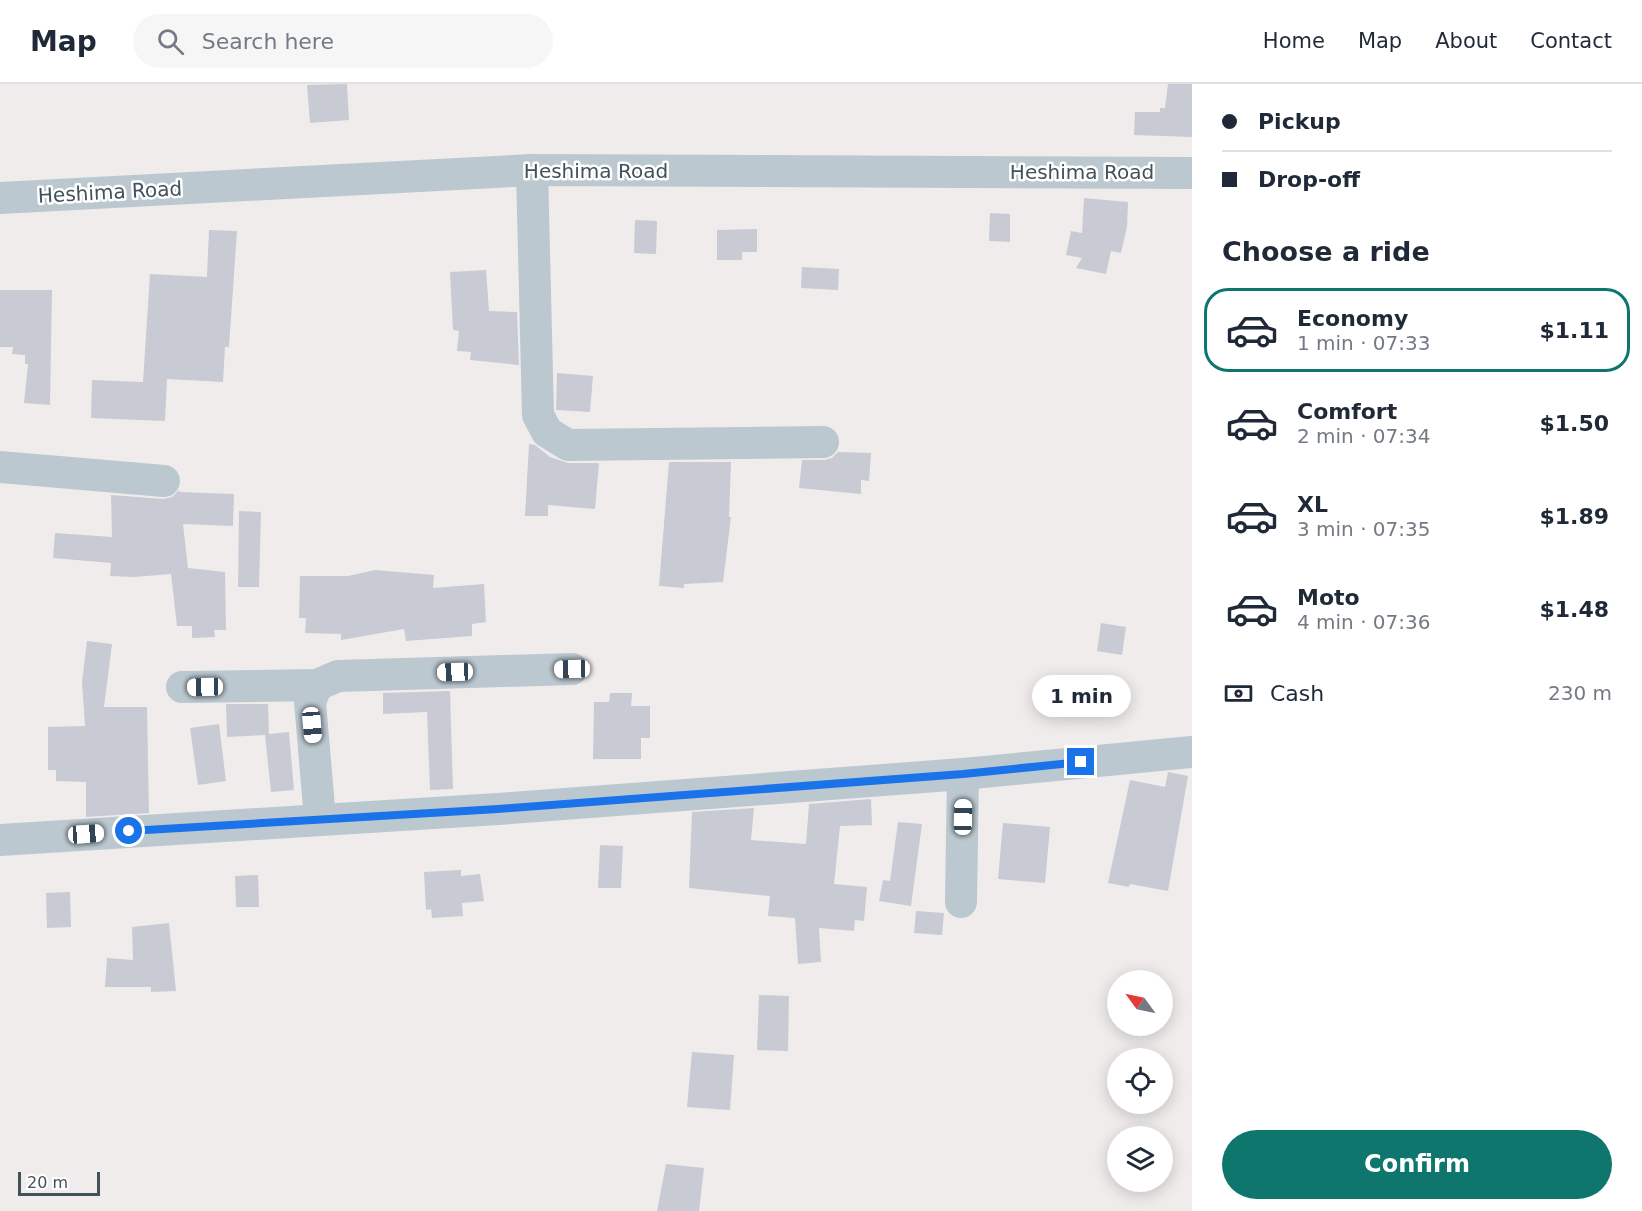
<!DOCTYPE html>
<meta charset="utf-8">
<style>
:root{--surface:#fff;--page:#f6f6f7;--text:#1f2937;--muted:#747a83;--line:#e0e1e3;--accent:#0f766e}
body{margin:0;font-family:"DejaVu Sans",sans-serif;background:var(--page);color:var(--text);height:100vh;display:flex;flex-direction:column;font-size:22px;white-space:nowrap}
*{box-sizing:border-box;margin:0}
p{font-size:20px;color:var(--muted)}
.icon{flex:none;width:33px;height:33px;fill:none;stroke:currentColor;stroke-width:2;stroke-linecap:round;stroke-linejoin:round}
.map{position:relative;flex:1;overflow:hidden}
.details{display:flex;flex-direction:column;background:var(--surface);width:450px}
.details>*{flex:none}
.top-card{display:grid;align-content:center;height:132px;padding:0 30px;background:var(--surface)}
.needle{width:39px;rotate:303deg}
.tools{position:absolute;left:1107px;top:886px;display:grid;gap:12px}
.tools a{display:grid;place-items:center;width:66px;height:66px;border-radius:50%;background:var(--surface);box-shadow:0 3px 15px #0003;font-size:30px}
.scale{position:absolute;left:18px;bottom:15px;width:82px;box-sizing:border-box;padding-left:6px;border:3px solid #43515b;border-top:0;font-size:16px;line-height:21px;white-space:nowrap;color:#43515b;-webkit-text-stroke:4px #fff;paint-order:stroke}
.end{position:absolute;width:27px;height:27px;margin:-14px;border:8px solid #1a73e8;background:#fff;box-shadow:0 0 0 3px #fff}
.from{border-radius:50%}
.bubble{position:absolute;height:42px;border-radius:21px;background:var(--surface);box-shadow:0 3px 15px #0003;font-size:20px;font-weight:700;line-height:42px;text-align:center}
.car{position:absolute;width:18px;height:36px;margin:-18px -9px;border-radius:8px;box-shadow:0 0 4px 2px #0007;background:linear-gradient(#fff 24%,#345 0 40%,#fff 0 76%,#345 0 86%,#fff 0)}
.top-card b{display:flex;align-items:center;gap:21px;height:57px;font-size:22px}
.top-card b+b{border-top:2px solid var(--line)}
.top-card i{width:15px;height:15px;background:var(--text)}
ul{padding:0;list-style:none}
li{display:flex;align-items:center;gap:18px;height:84px;margin:0 12px 9px;padding:0 18px;border:3px solid transparent;border-radius:24px}
li div{flex:1}
li b{display:block;font-size:22px}
li em{font-style:normal;font-weight:700}
li.selected{border-color:var(--accent)}
li>.icon{width:54px;height:54px;stroke-width:1.5}
h2{padding:0 30px;font-size:27px;line-height:72px}
.pay{display:flex;align-items:center;gap:15px;height:66px;padding:0 30px;font-size:22px}
.pay p{margin-inline-start:auto}
.button{display:flex;gap:12px;margin-top:auto;padding:12px 30px}
.button a{flex:1;height:69px;border-radius:36px;background:var(--accent);color:#fff;font-size:24px;font-weight:700;line-height:69px;text-align:center}
header{display:flex;align-items:center;gap:36px;box-sizing:border-box;height:84px;padding:0 30px;background:var(--surface);border-bottom:2px solid var(--line)}
header strong{font-size:28px}
nav{display:flex;gap:33px;margin-inline-start:auto;font-size:21px}
.search{width:420px;height:54px;background:var(--page);display:flex;align-items:center;gap:15px;box-sizing:border-box;padding:0 21px;border-radius:33px;color:var(--muted);font-size:22px}
main{display:flex;flex:1;min-height:0}
.map>svg:first-child{display:block}
.building{fill:#c8cbd3}
.lines{fill:none;stroke-linecap:round;stroke-linejoin:round}
.street{stroke:#bbc8d0;stroke-width:32}
.route{stroke:#1a73e8;stroke-width:8}
.labels{text-anchor:middle;dominant-baseline:central;stroke-width:5;stroke-linejoin:round;paint-order:stroke}
.street-label{font-size:20px;fill:#43515b;stroke:#fff}
</style>
<header>
<strong>Map</strong>
<div class="search"><svg class="icon" aria-label="search" viewBox="0 0 24 24"><circle cx="10" cy="10" r="6"/><path d="M15 15l6 6"/></svg>Search here</div>
<nav><a>Home</a><a>Map</a><a>About</a><a>Contact</a></nav>
</header>
<main>
<div class="map">
<svg width="1192" height="1127" viewBox="0 0 1192 1127">
<rect width="100%" height="100%" fill="#f0ecec"/>
<g class="building">
<path d="M 347,0 L 349,36 L 310,39 L 307,1 Z"/>
<path d="M 1168,0 L 1192,0 L 1192,53 L 1134,51 L 1135,28 L 1160,28 L 1160,24 L 1165,24 Z"/>
<path d="M 1084,114 L 1128,118 L 1127,143 L 1121,169 L 1111,167 L 1106,190 L 1076,184 L 1082,174 L 1066,171 L 1071,147 L 1082,149 Z"/>
<path d="M 990,129 L 1010,130 L 1010,158 L 989,157 Z"/>
<path d="M 635,136 L 657,137 L 656,170 L 634,169 Z"/>
<path d="M 757,145 L 757,168 L 742,168 L 742,176 L 717,176 L 717,146 Z"/>
<path d="M 209,146 L 237,147 L 229,263 L 225,263 L 223,298 L 167,295 L 165,337 L 91,334 L 92,296 L 143,298 L 150,190 L 207,193 Z"/>
<path d="M 802,183 L 839,185 L 838,206 L 801,204 Z"/>
<path d="M 486,186 L 489,227 L 517,228 L 519,281 L 470,276 L 471,268 L 457,267 L 459,247 L 453,246 L 450,188 Z"/>
<path d="M 0,206 L 52,206 L 50,321 L 24,319 L 28,280 L 25,280 L 25,271 L 12,270 L 13,263 L 0,263 Z"/>
<path d="M 557,289 L 593,292 L 590,328 L 556,326 Z"/>
<path d="M 529,360 L 535,361 L 550,373 L 568,379 L 599,379 L 595,425 L 548,421 L 548,432 L 525,432 Z"/>
<path d="M 838,368 L 871,369 L 869,397 L 861,396 L 861,410 L 799,404 L 802,376 L 824,376 L 832,374 Z"/>
<path d="M 669,378 L 731,378 L 729,433 L 731,433 L 723,498 L 684,500 L 684,504 L 659,502 Z"/>
<path d="M 179,406 L 180,408 L 234,410 L 233,442 L 183,440 L 188,484 L 225,488 L 226,546 L 214,546 L 215,553 L 192,554 L 192,542 L 177,542 L 171,490 L 134,493 L 110,492 L 111,479 L 53,474 L 55,449 L 112,453 L 111,411 L 163,415 L 172,413 Z"/>
<path d="M 239,427 L 261,428 L 259,503 L 238,503 Z"/>
<path d="M 375,486 L 434,491 L 433,504 L 484,500 L 486,538 L 472,540 L 472,552 L 406,557 L 404,545 L 341,556 L 341,550 L 305,549 L 306,534 L 299,534 L 300,492 L 348,492 Z"/>
<path d="M 1101,539 L 1126,543 L 1122,571 L 1097,567 Z"/>
<path d="M 87,557 L 112,560 L 104,623 L 147,623 L 149,729 L 86,733 L 86,698 L 56,697 L 56,686 L 48,686 L 48,643 L 85,642 L 82,598 Z"/>
<path d="M 450,607 L 453,705 L 430,706 L 427,628 L 383,630 L 383,609 Z"/>
<path d="M 610,609 L 632,609 L 631,622 L 650,622 L 650,654 L 641,654 L 641,675 L 593,675 L 594,618 L 609,618 Z"/>
<path d="M 226,620 L 268,620 L 269,650 L 289,648 L 294,706 L 271,708 L 265,651 L 227,653 Z"/>
<path d="M 219,640 L 226,697 L 198,701 L 190,644 Z"/>
<path d="M 1168,688 L 1188,692 L 1168,807 L 1130,800 L 1129,803 L 1108,799 L 1130,696 L 1165,703 Z"/>
<path d="M 871,715 L 872,741 L 840,742 L 834,800 L 867,803 L 864,837 L 855,836 L 854,847 L 819,844 L 821,878 L 798,880 L 795,834 L 768,832 L 770,812 L 689,804 L 692,728 L 754,724 L 751,756 L 806,760 L 809,720 Z"/>
<path d="M 898,738 L 922,740 L 911,822 L 879,817 L 883,796 L 890,797 Z"/>
<path d="M 1003,739 L 1050,743 L 1045,799 L 998,795 Z"/>
<path d="M 600,761 L 623,762 L 621,804 L 598,804 Z"/>
<path d="M 461,786 L 461,792 L 480,790 L 484,817 L 462,819 L 463,832 L 432,834 L 431,825 L 426,826 L 424,788 Z"/>
<path d="M 258,791 L 259,823 L 236,823 L 235,792 Z"/>
<path d="M 70,808 L 71,843 L 47,844 L 46,809 Z"/>
<path d="M 916,827 L 944,829 L 942,851 L 914,849 Z"/>
<path d="M 169,839 L 176,907 L 151,908 L 151,903 L 105,903 L 107,874 L 133,876 L 132,843 Z"/>
<path d="M 759,911 L 789,912 L 788,967 L 757,966 Z"/>
<path d="M 692,968 L 734,971 L 730,1026 L 687,1023 Z"/>
<path d="M 666,1080 L 704,1084 L 699,1127 L 657,1127 Z"/>
</g>
<g class="lines">
<g class="street">
<path d="M 532,86 L 538,331 L 547,348 L 568,361 L 823,358"/>
<path d="M 0,114 L 532,86 L 1192,89"/>
<path d="M 0,383 L 164,397"/>
<path d="M 182,603 L 317,601"/>
<path d="M 320,735 L 310,618 L 317,601 L 338,592 L 572,585"/>
<path d="M 0,756 L 498,725 L 963,690 L 1192,668"/>
<path d="M 961,818 L 963,690"/>
</g>
</g>
<g class="lines">
<path class="route" d="M 129,747 L 498,725 L 963,690 L 1081,678"/>
</g>
<g class="labels">
<g class="street-label">
<text x="596" y="87">Heshima Road</text>
<text x="1082" y="88">Heshima Road</text>
<text transform="translate(110 108) rotate(-3)">Heshima Road</text>
</g>
</g>
</svg>
<div class="tools">
<a><svg class="needle" viewBox="-14 -14 28 28"><path d="M0-13l5 13h-10z" fill="#e53935"/><path d="M0 13l5-13h-10z" fill="#747a83"/></svg></a>
<a><svg class="icon" aria-label="locate" viewBox="0 0 24 24"><circle cx="12" cy="12" r="6"/><path d="M12 2v4M12 18v4M2 12h4M18 12h4"/></svg></a>
<a><svg class="icon" aria-label="layers" viewBox="0 0 24 24"><path d="M12 4l9 5-9 5-9-5zM3 14l9 5 9-5"/></svg></a>
</div>
<div class="scale">20 m</div>
<i class="end from" style="left:129px;top:747px"></i>
<i class="end" style="left:1081px;top:678px"></i>
<div class="bubble" style="left:1032px;top:591px;width:99px">1 min</div>
<i class="car" style="left:572px;top:585px;rotate:269deg"></i>
<i class="car" style="left:455px;top:588px;rotate:268deg"></i>
<i class="car" style="left:205px;top:603px;rotate:269deg"></i>
<i class="car" style="left:312px;top:641px;rotate:175deg"></i>
<i class="car" style="left:963px;top:733px;rotate:1deg"></i>
<i class="car" style="left:86px;top:750px;rotate:86deg"></i>
</div>
<section class="details">
<div class="top-card">
<b><i class="from"></i>Pickup</b>
<b><i></i>Drop-off</b>
</div>
<h2>Choose a ride</h2>
<ul>
<li class="selected"><svg class="icon" aria-label="car" viewBox="0 0 24 24"><path d="M5 17H2v-5l4-1 3-4h7l3 4 3 1v5h-3M9 17h6M6 11h13"/><circle cx="7" cy="17" r="2"/><circle cx="17" cy="17" r="2"/></svg><div><b>Economy</b><p>1 min · 07:33</p></div><em>$1.11</em></li>
<li><svg class="icon" aria-label="car" viewBox="0 0 24 24"><path d="M5 17H2v-5l4-1 3-4h7l3 4 3 1v5h-3M9 17h6M6 11h13"/><circle cx="7" cy="17" r="2"/><circle cx="17" cy="17" r="2"/></svg><div><b>Comfort</b><p>2 min · 07:34</p></div><em>$1.50</em></li>
<li><svg class="icon" aria-label="car" viewBox="0 0 24 24"><path d="M5 17H2v-5l4-1 3-4h7l3 4 3 1v5h-3M9 17h6M6 11h13"/><circle cx="7" cy="17" r="2"/><circle cx="17" cy="17" r="2"/></svg><div><b>XL</b><p>3 min · 07:35</p></div><em>$1.89</em></li>
<li><svg class="icon" aria-label="car" viewBox="0 0 24 24"><path d="M5 17H2v-5l4-1 3-4h7l3 4 3 1v5h-3M9 17h6M6 11h13"/><circle cx="7" cy="17" r="2"/><circle cx="17" cy="17" r="2"/></svg><div><b>Moto</b><p>4 min · 07:36</p></div><em>$1.48</em></li>
</ul>
<div class="pay"><svg class="icon" aria-label="cash" viewBox="0 0 24 24"><path d="M3 7h18v10H3z"/><circle cx="12" cy="12" r="2"/></svg>Cash<p>230 m</p></div>
<div class="button"><a>Confirm</a></div>
</section>
</main>
